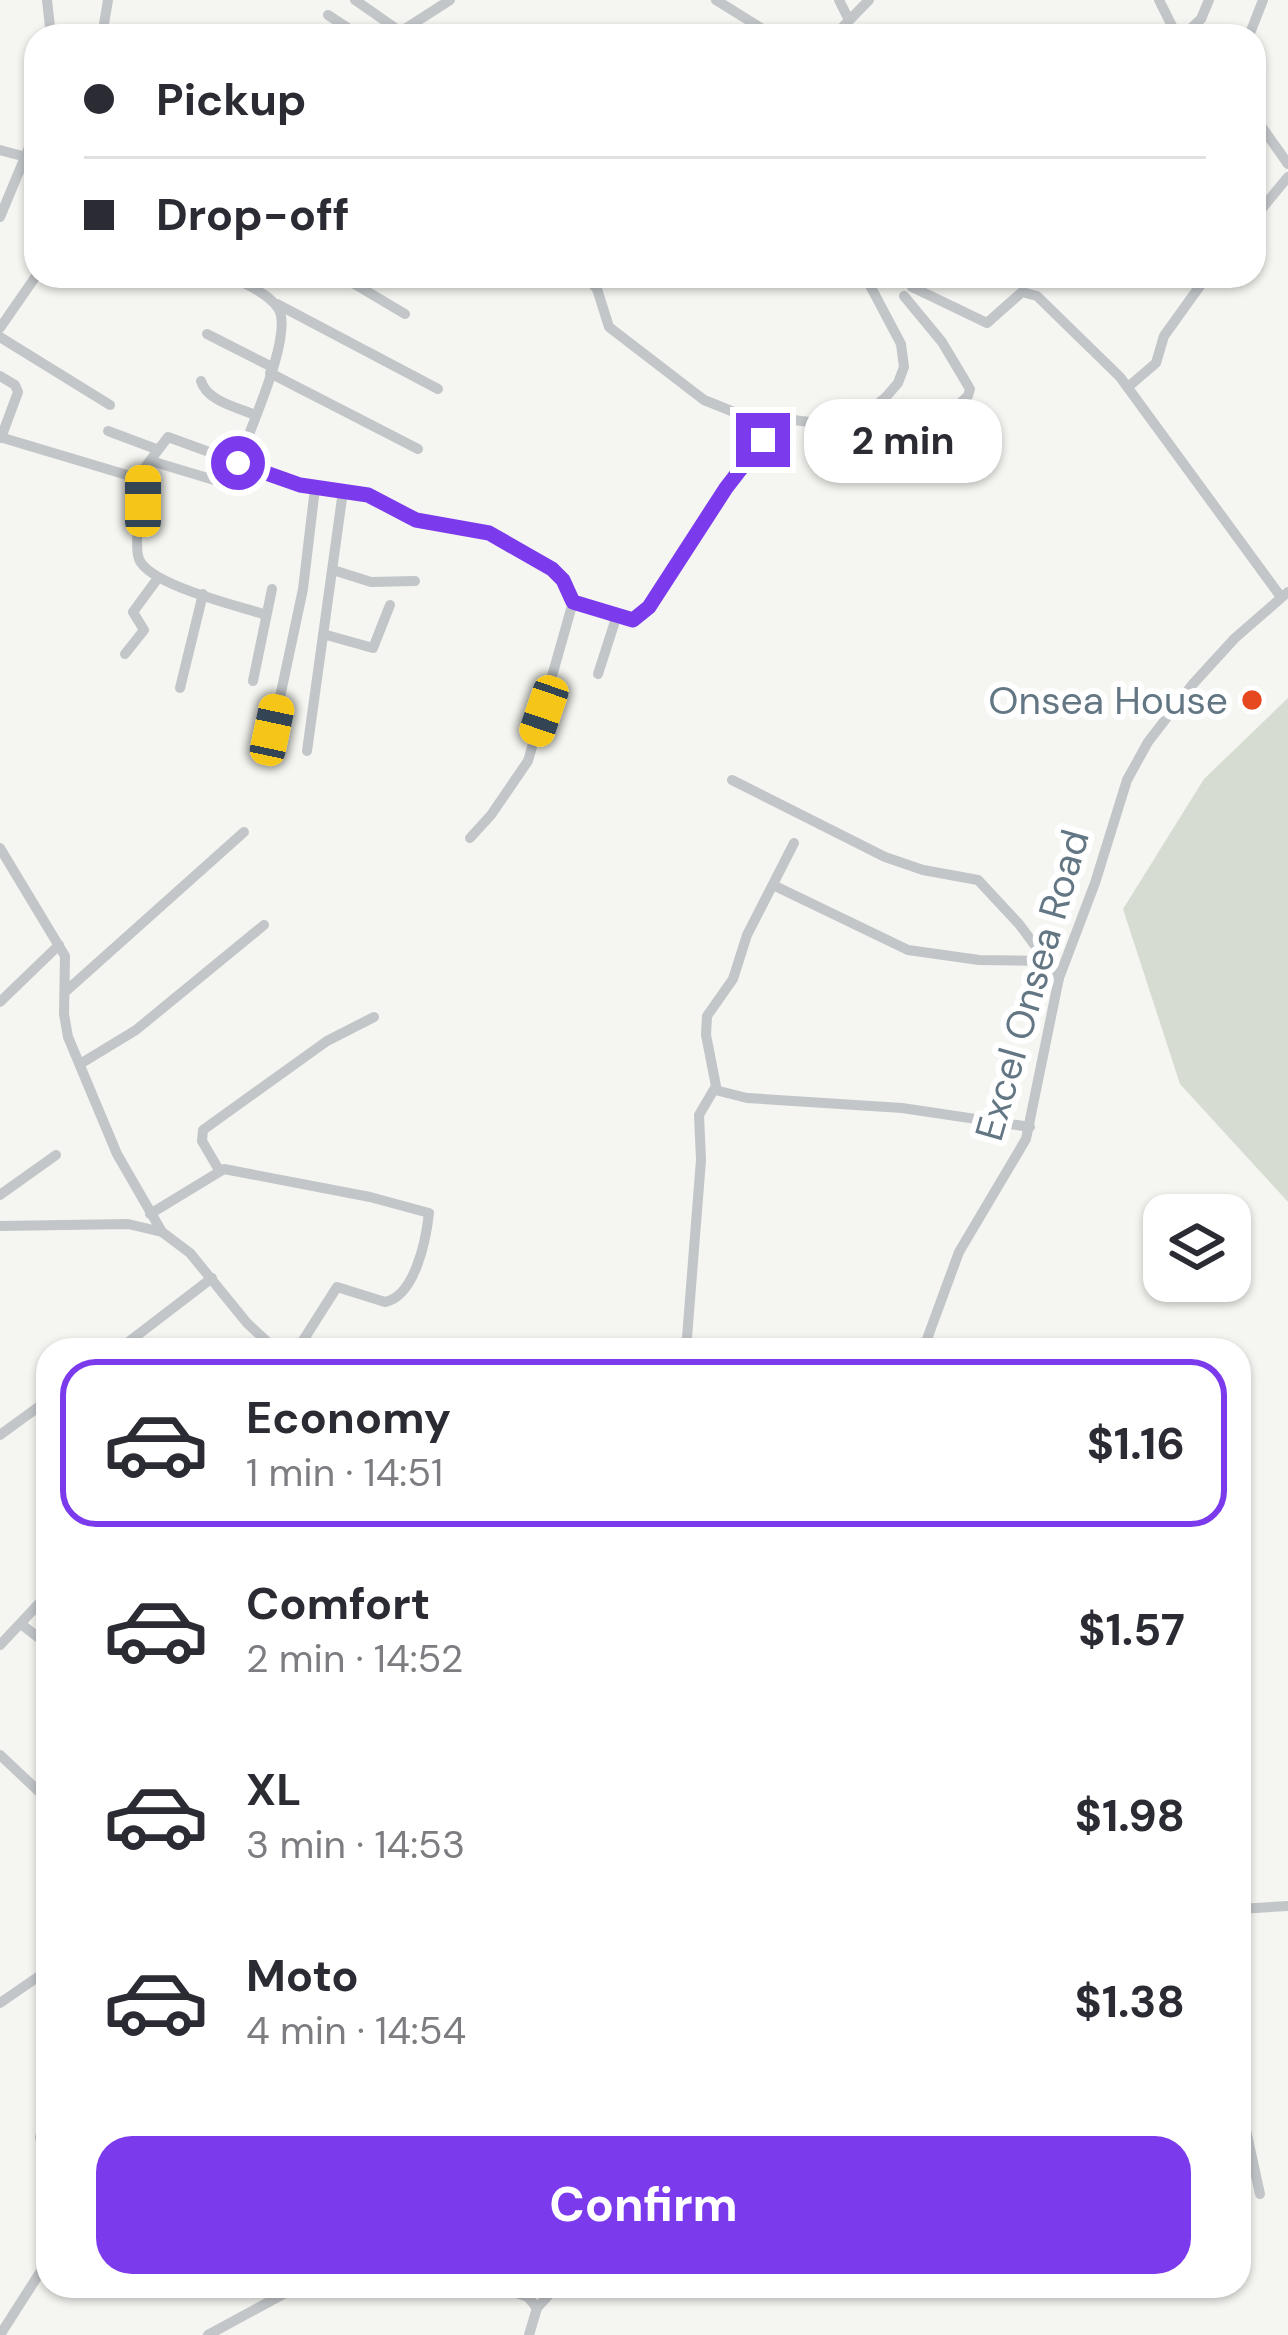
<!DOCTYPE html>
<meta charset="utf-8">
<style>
:root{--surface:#fff;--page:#f7f7f7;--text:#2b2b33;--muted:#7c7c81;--line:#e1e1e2;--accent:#7c3aed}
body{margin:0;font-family:"DM Sans",sans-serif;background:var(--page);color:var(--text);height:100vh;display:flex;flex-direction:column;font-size:45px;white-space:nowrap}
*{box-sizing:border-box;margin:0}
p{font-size:39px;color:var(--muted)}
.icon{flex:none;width:66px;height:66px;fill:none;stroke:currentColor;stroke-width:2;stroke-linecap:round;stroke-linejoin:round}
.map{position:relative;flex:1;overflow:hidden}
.details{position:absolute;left:36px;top:1338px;width:1215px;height:960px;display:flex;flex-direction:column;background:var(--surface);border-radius:36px;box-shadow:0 3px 9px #0004}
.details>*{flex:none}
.top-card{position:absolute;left:24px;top:24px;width:1242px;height:264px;border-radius:36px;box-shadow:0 3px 9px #0004;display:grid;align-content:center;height:264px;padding:0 60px;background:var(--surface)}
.controls{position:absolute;left:1143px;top:1194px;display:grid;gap:24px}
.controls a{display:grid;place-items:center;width:108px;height:108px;border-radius:24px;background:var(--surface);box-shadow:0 3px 9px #0004;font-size:60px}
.end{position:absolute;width:54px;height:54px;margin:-27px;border:15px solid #7c3aed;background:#fff;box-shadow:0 0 0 6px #fff}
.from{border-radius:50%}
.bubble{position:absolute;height:84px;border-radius:36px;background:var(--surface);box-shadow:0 3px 9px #0004;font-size:39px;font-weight:700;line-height:84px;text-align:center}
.car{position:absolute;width:36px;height:72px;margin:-36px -18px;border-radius:15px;box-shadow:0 0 9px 3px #0007;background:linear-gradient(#f5c518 24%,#345 0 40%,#f5c518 0 76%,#345 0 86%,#f5c518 0)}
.top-card b{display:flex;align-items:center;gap:42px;height:114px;font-size:45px}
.top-card b+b{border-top:3px solid var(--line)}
.top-card i{width:30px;height:30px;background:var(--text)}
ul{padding:21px 0 0;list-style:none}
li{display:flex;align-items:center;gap:36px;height:168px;margin:0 24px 18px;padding:0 36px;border:6px solid transparent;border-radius:36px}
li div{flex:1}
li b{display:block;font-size:45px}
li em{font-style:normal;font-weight:700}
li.selected{border-color:var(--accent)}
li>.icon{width:108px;height:108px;stroke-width:1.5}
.primary-button{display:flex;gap:24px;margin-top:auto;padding:24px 60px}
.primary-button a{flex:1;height:138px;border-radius:36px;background:var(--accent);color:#fff;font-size:48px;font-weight:700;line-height:138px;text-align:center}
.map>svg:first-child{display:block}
.green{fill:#d6dcd2}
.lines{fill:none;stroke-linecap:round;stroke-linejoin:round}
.street{stroke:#c2c6c9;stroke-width:10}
.route{stroke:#7c3aed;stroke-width:15}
.poi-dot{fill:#e64820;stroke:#fff;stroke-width:4.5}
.labels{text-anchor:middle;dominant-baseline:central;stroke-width:12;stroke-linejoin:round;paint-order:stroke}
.poi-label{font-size:39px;fill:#637683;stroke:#fff;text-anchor:end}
.street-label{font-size:39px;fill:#637683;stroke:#fff}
</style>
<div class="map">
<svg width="1288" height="2335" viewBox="0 0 1288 2335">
<rect width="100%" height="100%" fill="#f5f5f1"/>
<path class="green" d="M 1288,698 L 1288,1202 L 1180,1084 L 1123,909 L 1204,779 Z"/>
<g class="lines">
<g class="street">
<path d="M 47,0 L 51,36"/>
<path d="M 355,0 L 401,32"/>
<path d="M 716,0 L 774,36"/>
<path d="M 839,0 L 849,20"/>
<path d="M 1159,0 L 1177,36"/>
<path d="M 328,15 L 360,36"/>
<path d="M 102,36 L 108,0"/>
<path d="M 394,36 L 450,0"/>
<path d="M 834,36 L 869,0"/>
<path d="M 1183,36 L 1201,19 L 1209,0"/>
<path d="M 1249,36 L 1263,0"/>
<path d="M 1254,116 L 1288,164"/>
<path d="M 0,150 L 26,157"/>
<path d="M 0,217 L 36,131"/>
<path d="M 1254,218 L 1288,177"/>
<path d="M 230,276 C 244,283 269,294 278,308 C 295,333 248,433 238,463"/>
<path d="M 341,276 L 405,314"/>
<path d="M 586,276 L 597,289 L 609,327 L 704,400 L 734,412 L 839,426 L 860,418 L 885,398 L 898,383 L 904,367 L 901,344 L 865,276"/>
<path d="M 912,287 L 987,323 L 1022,292 L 1037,296 L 1120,377 L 1281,597"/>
<path d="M 904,296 L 942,342 L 970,389 L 968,396 L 917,442"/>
<path d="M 277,304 L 438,389"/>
<path d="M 0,328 L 36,276"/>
<path d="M 207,334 L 272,367"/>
<path d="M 0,337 L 110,405"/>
<path d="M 270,373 L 418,449"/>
<path d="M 0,376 L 15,385 L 18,392 L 1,438"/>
<path d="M 201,381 C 207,401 236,407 255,415"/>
<path d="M 1128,387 L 1156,363 L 1164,336 L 1207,276"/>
<path d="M 108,431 L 156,449"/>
<path d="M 0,437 L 137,478 L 168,437 L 300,485 L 368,495 L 416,520 L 489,533 L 542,561 L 563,580 L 573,602 L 528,761 L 491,815 L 470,838"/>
<path d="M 151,461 L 244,489"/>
<path d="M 143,474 C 143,494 133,543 139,559 C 149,585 239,606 266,615"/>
<path d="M 333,570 L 371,582 L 415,581"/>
<path d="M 573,602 L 627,619 L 643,615 L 726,488 L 780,418"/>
<path d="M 323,634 L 373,648 L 390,605"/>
<path d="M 125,654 L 144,630 L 133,612 L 158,578"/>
<path d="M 598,674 L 617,615"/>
<path d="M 253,681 L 272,589"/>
<path d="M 180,688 L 203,594"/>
<path d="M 273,730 L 303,589 L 315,488"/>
<path d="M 307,751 L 343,491"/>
<path d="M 732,780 L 885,857 L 923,870 L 978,880 L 1019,924 L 1059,978"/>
<path d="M 0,848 L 65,956 L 64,1014 L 68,1037 L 117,1154 L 162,1232"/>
<path d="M 773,885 L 908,950 L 979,960 L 1043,961"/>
<path d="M 65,992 L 244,832"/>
<path d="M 0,1002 L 59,945"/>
<path d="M 80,1064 L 136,1030 L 264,925"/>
<path d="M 715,1090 L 747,1098 L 902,1108 L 1030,1127"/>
<path d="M 219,1170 L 202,1141 L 203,1130 L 327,1041 L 374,1017"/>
<path d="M 0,1195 L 56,1155"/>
<path d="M 150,1214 L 224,1169 L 370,1197 L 429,1213 C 426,1240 415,1296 385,1302 L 337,1287 L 297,1350"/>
<path d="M 0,1226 L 128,1224 L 162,1232 L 190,1253 L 247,1323 L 276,1350"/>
<path d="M 118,1350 L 212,1278"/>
<path d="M 686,1350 L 701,1160 L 699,1115 L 716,1086 L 706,1035 L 707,1016 L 733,979 L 747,935 L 794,843"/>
<path d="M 923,1350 L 959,1252 L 1026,1139 L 1059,978 L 1095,883 L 1127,780 L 1148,742 L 1192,685 L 1235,638 L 1288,592"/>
<path d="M 0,1435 L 48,1400"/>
<path d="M 21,1624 L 48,1645"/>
<path d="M 0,1645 L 48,1594"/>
<path d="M 0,1755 L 48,1800"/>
<path d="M 1239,1909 L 1288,1906"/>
<path d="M 1239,1949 L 1241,1909"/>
<path d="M 0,2003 L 48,1970"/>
<path d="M 1239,2098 L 1260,2194"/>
<path d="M 48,2114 L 40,2137 L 48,2174"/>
<path d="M 496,2286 L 528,2297 L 537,2308"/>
<path d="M 0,2335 L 48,2260"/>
<path d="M 208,2335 L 298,2286"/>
<path d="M 529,2335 L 537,2308 L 557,2286"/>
</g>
</g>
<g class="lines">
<path class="route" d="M 238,463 L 300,485 L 368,495 L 416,520 L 489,533 L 552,569 L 563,580 L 573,602 L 633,620 L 649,607 L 726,488 L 763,440"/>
</g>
<circle class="poi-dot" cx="1252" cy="700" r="12"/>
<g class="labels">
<g class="poi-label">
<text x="1228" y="700">Onsea House</text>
</g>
<g class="street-label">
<text transform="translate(1032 985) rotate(-74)">Excel Onsea Road</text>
</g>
</g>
</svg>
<div class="controls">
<a><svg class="icon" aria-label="layers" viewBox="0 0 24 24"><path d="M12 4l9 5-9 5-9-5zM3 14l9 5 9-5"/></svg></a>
</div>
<i class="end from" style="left:238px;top:463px"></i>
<i class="end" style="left:763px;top:440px"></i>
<div class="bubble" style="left:804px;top:399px;width:198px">2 min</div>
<i class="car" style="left:143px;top:501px;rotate:0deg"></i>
<i class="car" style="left:544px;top:711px;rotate:199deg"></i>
<i class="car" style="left:272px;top:730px;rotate:12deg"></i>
<div class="top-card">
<b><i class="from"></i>Pickup</b>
<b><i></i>Drop-off</b>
</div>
<section class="details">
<ul>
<li class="selected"><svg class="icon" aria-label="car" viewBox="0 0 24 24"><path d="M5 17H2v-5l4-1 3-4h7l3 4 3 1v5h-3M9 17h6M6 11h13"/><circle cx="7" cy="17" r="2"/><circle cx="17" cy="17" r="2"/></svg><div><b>Economy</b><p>1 min · 14:51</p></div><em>$1.16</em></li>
<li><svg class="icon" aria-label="car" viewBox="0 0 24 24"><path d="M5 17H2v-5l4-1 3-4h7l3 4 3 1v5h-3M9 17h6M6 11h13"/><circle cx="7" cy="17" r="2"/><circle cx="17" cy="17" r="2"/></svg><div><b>Comfort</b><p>2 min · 14:52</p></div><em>$1.57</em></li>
<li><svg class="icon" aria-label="car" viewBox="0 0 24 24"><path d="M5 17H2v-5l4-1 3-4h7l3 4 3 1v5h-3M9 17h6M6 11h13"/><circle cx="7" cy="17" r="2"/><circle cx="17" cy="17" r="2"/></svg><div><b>XL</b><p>3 min · 14:53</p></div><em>$1.98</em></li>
<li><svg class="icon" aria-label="car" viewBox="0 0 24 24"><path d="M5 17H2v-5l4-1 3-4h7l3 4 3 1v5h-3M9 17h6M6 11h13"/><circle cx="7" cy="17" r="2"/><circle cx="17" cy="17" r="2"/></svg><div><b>Moto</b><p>4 min · 14:54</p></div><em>$1.38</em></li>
</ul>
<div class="primary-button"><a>Confirm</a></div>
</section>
</div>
